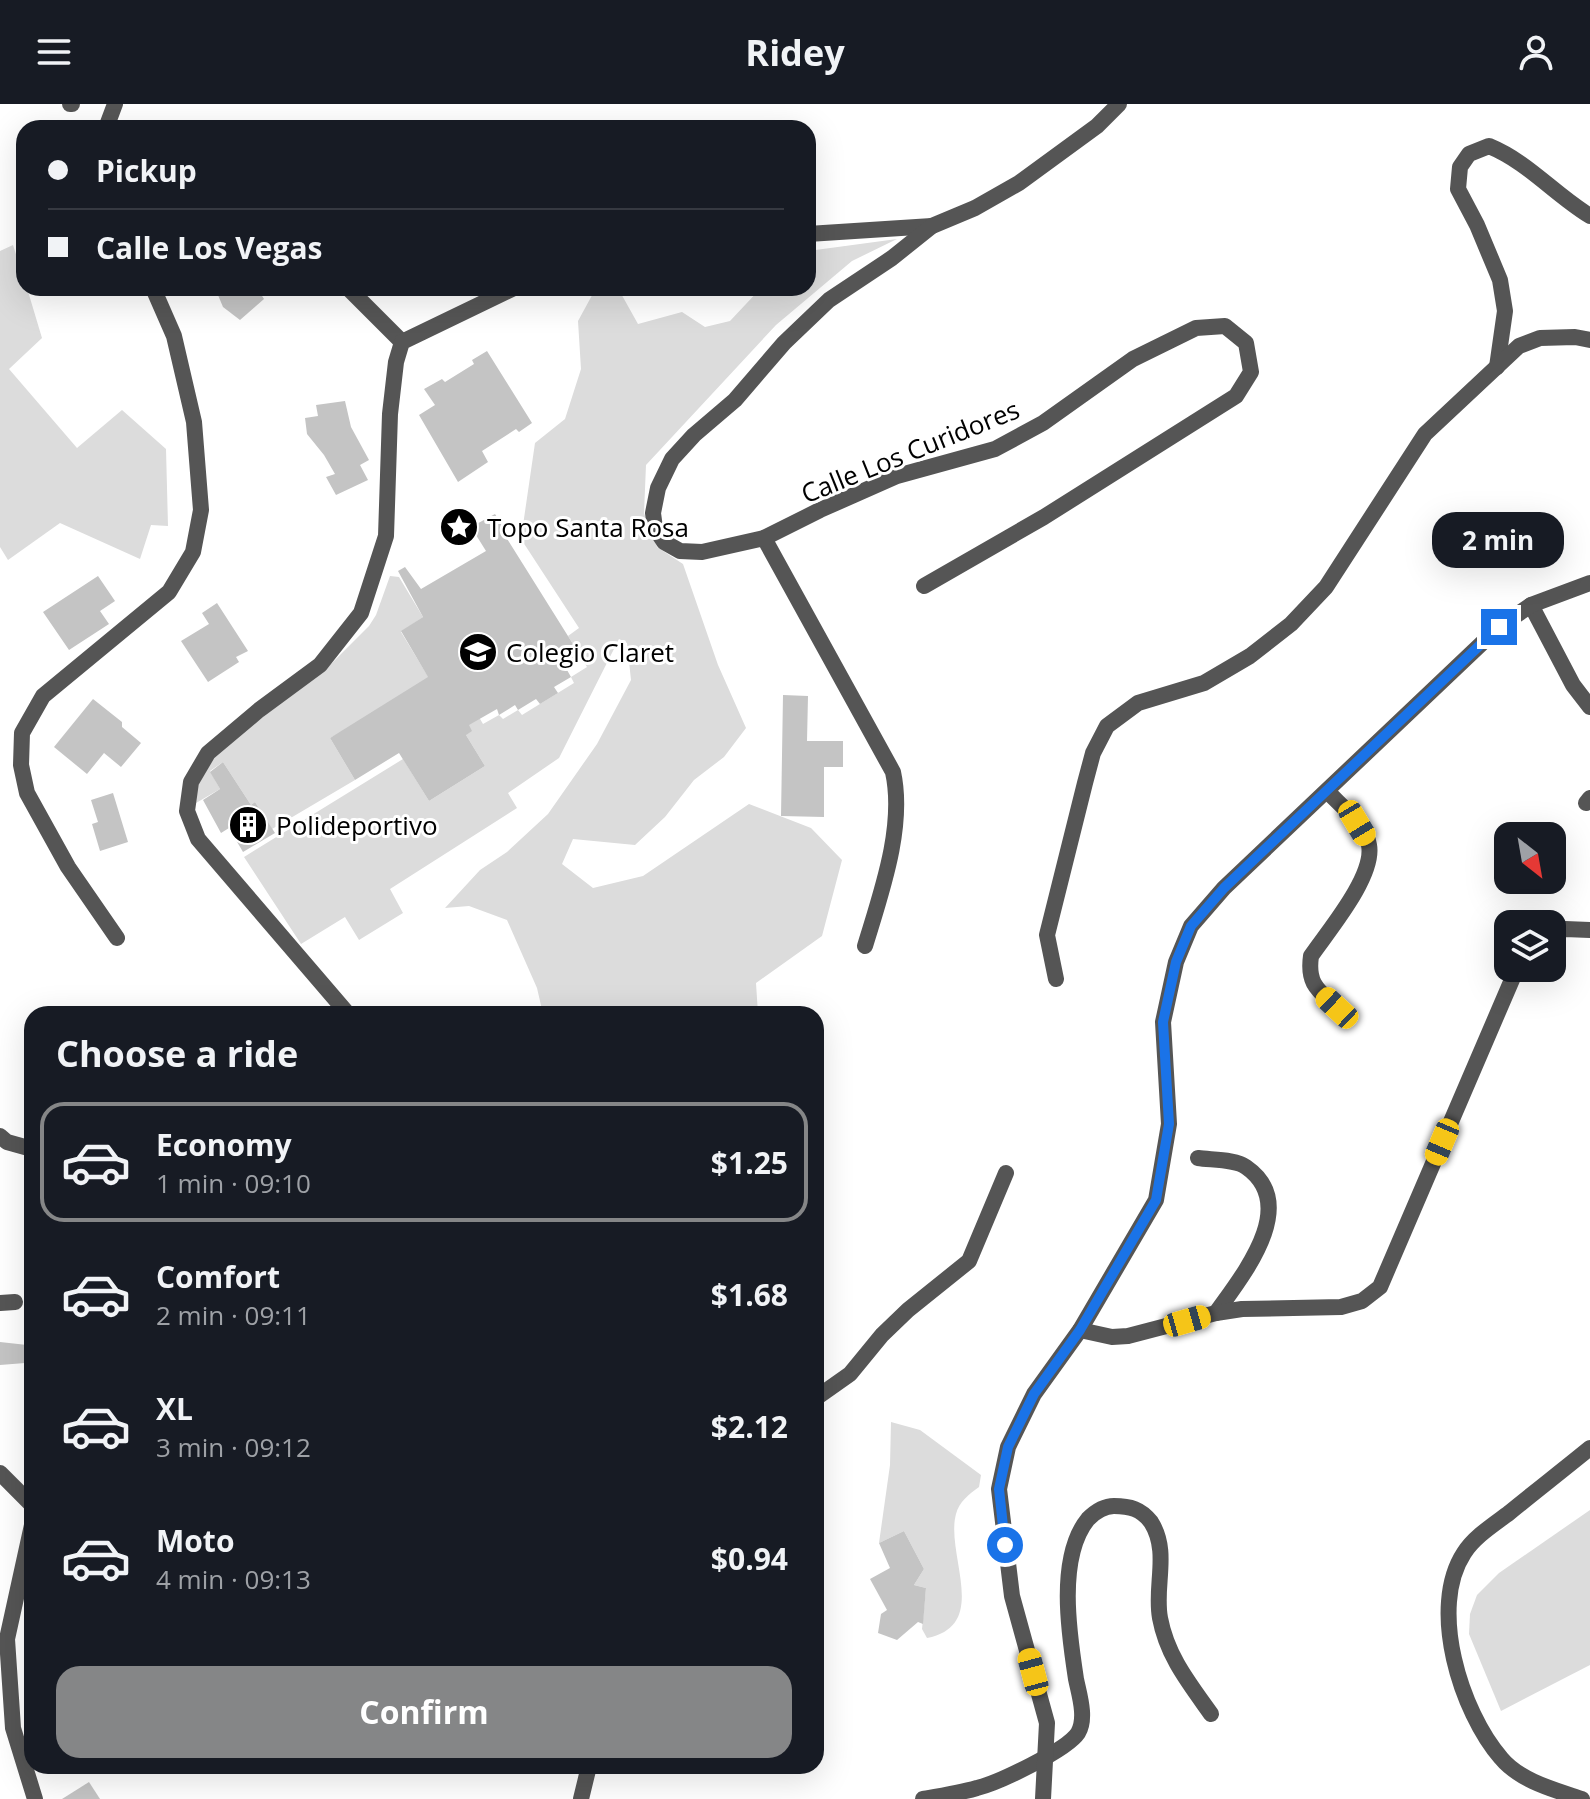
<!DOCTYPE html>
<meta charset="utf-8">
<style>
:root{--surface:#171b24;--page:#242831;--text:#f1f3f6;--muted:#9ea1a6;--line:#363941;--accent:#858687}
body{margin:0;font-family:"Open Sans",sans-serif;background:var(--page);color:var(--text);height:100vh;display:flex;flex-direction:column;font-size:30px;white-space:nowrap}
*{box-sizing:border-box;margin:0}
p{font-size:26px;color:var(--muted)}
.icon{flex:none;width:44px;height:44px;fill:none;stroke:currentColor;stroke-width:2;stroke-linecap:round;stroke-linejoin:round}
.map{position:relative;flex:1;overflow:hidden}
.side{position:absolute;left:24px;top:902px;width:800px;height:768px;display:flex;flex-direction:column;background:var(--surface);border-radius:24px;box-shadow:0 8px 32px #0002}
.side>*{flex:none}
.hud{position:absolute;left:16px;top:16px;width:800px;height:176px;border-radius:24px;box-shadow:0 8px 32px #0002;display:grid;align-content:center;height:176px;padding:0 32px;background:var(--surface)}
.needle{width:52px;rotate:149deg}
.controls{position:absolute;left:1494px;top:718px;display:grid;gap:16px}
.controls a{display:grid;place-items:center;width:72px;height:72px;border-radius:16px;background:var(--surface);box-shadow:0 8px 32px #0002;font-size:40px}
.end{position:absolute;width:36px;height:36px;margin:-18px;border:10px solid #1a73e8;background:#fff;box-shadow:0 0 0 4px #fff}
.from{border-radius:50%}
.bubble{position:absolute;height:56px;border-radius:24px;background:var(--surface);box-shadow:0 8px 32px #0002;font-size:26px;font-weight:700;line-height:56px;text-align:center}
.car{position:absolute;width:24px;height:48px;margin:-24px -12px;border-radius:10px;box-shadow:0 0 6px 2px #0007;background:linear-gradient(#f5c518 24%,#345 0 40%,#f5c518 0 76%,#345 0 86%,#f5c518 0)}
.hud b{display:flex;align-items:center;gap:28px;height:76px;font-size:30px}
.hud b+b{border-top:2px solid var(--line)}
.hud i{width:20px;height:20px;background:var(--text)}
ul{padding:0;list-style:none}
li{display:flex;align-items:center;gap:24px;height:120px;margin:0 16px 12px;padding:0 16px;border:4px solid transparent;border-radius:24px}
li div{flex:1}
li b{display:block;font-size:30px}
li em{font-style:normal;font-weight:700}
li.selected{border-color:var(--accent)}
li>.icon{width:72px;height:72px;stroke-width:1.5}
h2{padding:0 32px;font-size:36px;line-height:96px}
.button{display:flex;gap:16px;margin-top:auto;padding:16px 32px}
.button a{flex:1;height:92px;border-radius:24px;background:var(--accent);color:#fff;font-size:32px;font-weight:700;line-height:92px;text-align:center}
header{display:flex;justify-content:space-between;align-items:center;height:104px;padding:0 32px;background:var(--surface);font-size:36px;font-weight:700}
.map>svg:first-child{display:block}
.green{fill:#dcdcdc}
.building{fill:#c4c4c4}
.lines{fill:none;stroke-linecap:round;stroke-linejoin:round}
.minor{stroke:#555;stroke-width:16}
.route{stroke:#1a73e8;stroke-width:10}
.labels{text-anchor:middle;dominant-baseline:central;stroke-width:6;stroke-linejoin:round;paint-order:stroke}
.street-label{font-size:26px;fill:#000;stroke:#fff}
.poi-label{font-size:26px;fill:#000;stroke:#fff;text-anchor:start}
</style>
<header><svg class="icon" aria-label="menu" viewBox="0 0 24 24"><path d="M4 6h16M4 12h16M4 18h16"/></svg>Ridey<svg class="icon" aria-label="person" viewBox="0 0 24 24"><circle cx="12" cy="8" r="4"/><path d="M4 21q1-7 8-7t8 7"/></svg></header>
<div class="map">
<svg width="1590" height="1695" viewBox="0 0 1590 1695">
<rect width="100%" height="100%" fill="#fff"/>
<g class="green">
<path d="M 897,135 L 852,157 L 776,221 L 646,361 L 644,409 L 657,443 L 683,460 L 718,561 L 746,624 L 724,653 L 694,676 L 665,713 L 635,741 L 573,735 L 562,760 L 593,784 L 643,772 L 749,700 L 811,724 L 842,756 L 822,832 L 756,879 L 758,910 L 543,910 L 537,884 L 507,816 L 469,802 L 445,804 L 480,766 L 507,748 L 548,710 L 597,640 L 631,576 L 627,539 L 619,535 L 559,654 L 508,689 L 517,704 L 390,785 L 403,809 L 359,836 L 345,813 L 301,840 L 244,753 L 403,655 L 429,697 L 485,662 L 466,631 L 466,614 L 476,608 L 483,620 L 499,611 L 503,615 L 518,606 L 522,611 L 574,579 L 571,573 L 587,563 L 568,532 L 579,524 L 521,435 L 535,339 L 565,315 L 581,265 L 578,217 L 596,184 L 619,186 L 638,220 L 682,208 L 705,223 L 730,217 L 761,184 L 808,184 L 808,147 Z"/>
<path d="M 13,141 L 24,175 L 24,184 L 27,184 L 42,234 L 9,265 L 77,344 L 122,306 L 166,345 L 168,422 L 151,421 L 140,455 L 60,419 L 8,456 L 0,443 L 0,147 Z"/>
<path d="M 390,472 L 399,473 L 423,513 L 401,528 L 432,579 L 330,634 L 355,676 L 272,725 L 255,698 L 251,701 L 223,658 L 210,667 L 220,685 L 196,699 L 198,662 L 330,561 L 369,522 L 376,511 Z"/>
<path d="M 891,1318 L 920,1326 L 981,1371 L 979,1383 C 969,1390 959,1398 956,1410 C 945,1451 991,1521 927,1534 L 922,1525 L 926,1484 L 914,1481 L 924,1465 L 904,1427 L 879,1439 L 890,1361 Z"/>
<path d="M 1590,1406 L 1590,1561 L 1501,1607 L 1469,1530 L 1470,1510 L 1477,1491 L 1499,1469 Z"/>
</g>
<g class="building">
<path d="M 215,184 L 257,184 L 264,195 L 240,216 L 223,203 Z"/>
<path d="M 487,247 L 532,319 L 519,328 L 516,325 L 482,347 L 488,358 L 458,378 L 419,311 L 435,301 L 424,285 L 442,275 L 445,278 L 474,260 L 472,256 Z"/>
<path d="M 345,297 L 351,323 L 369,356 L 360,361 L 368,376 L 336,391 L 326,373 L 335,370 L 324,351 L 307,330 L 305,314 L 318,312 L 316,301 Z"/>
<path d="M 495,410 L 509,432 L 506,433 L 583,556 L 567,566 L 571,573 L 554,583 L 558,589 L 540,600 L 536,595 L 518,606 L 515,601 L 499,611 L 497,605 L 469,621 L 472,627 L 466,631 L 485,662 L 429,697 L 399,649 L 355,676 L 330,634 L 428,573 L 401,527 L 423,513 L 398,467 L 405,463 L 421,485 L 486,447 L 471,423 Z"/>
<path d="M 98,472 L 115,497 L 100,507 L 109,520 L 69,546 L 43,508 Z"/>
<path d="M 217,499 L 248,547 L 236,553 L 239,558 L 208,578 L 181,537 L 209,520 L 202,509 Z"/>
<path d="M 783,591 L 808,592 L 807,637 L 843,637 L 843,663 L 824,663 L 824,713 L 781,712 Z"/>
<path d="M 93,595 L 122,618 L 122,623 L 141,639 L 121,663 L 104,649 L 87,670 L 54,643 Z"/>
<path d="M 223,658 L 251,701 L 255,698 L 275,729 L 243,748 L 229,724 L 221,729 L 203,696 L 220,685 L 210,668 Z"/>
<path d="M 113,689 L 128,738 L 100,747 L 92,720 L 98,718 L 91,696 Z"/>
<path d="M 0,1238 L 27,1241 L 25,1259 L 0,1261 Z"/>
<path d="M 904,1427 L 924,1465 L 914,1481 L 926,1484 L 923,1520 L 918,1518 L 897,1536 L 878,1529 L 881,1510 L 887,1506 L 870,1475 L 890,1464 L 879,1439 Z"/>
<path d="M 89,1678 L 100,1695 L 62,1695 Z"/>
</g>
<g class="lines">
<g class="minor">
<path d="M 70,0 L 72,0"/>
<path d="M 106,24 L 115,0"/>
<path d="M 808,130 L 932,122"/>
<path d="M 348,184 L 402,238"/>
<path d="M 1497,263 L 1505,207 L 1500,176 L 1477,121 L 1458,85 L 1460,63 L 1469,50 L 1489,42 C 1528,58 1554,90 1590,112"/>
<path d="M 764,434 L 893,668 C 905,723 881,789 865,842"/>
<path d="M 924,482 L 1044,413 L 1236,292 L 1251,268 L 1246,239 L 1225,222 L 1196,224 L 1133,255 L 1043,319 L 995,345 L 897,372 L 820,406 L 764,434 L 702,448 L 680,447 L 664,438 L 655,424 L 653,409 L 658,384 L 672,355 L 694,331 L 735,296 L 784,239 L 829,196 L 892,154 L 932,122 L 975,104 L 1019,79 L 1097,22 L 1119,0"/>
<path d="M 1531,501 L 1573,581 L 1590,603"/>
<path d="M 1327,687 C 1340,701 1366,721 1369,741 C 1375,772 1328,827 1311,852 C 1307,880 1318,886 1337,904"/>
<path d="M 1586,699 L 1590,694"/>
<path d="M 1552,830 L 1565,825 L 1590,826"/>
<path d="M 117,834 L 68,763 L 27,689 L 21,661 L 22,629 L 43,592 L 169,488 L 193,448 L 201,406 L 194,318 L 174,232 L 153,184"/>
<path d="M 1056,875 L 1047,831 L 1085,679 L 1093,649 L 1107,622 L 1138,599 L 1204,579 L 1250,552 L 1291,520 L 1326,483 L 1425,330 L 1519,242 L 1540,234 L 1575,233 L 1590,236"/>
<path d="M 348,910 L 198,735 L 187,707 L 191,678 L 208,649 L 259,606 L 320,561 L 361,509 L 386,432 L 390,310 L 396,258 L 402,238 L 514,184"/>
<path d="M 0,1032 L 7,1038 L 32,1045"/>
<path d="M 1198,1054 C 1211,1056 1236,1055 1246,1063 C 1301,1101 1242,1172 1216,1209"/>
<path d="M 0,1199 L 15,1198"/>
<path d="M 1080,1226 L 1112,1233 L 1128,1232 L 1216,1209 L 1242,1205 L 1341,1203 L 1362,1197 L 1380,1183 L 1517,864"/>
<path d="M 816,1294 L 850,1270 L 882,1231 L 908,1206 L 969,1157 L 1006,1069"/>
<path d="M 0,1369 L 32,1401"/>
<path d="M 32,1421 L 7,1535 L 13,1624 L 35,1695"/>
<path d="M 581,1695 L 589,1662"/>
<path d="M 923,1695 C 941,1692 960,1689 977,1684 C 998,1679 1067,1646 1078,1629 C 1087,1614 1079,1590 1076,1575 C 1069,1530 1057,1453 1088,1415 C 1095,1408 1104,1402 1114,1402 C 1130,1402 1141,1405 1151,1418 C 1170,1448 1154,1482 1160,1514 C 1167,1552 1189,1579 1211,1610"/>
<path d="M 1043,1695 L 1047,1619 L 1012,1492 L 999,1385 L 1008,1343 L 1034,1290 L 1080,1226 L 1156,1096 L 1169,1020 L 1163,918 L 1176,858 L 1191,822 L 1224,784 L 1499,523 L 1531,501 L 1590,479"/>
<path d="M 1582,1695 C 1555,1686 1520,1677 1501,1654 C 1461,1608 1428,1504 1464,1449 C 1474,1433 1493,1421 1509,1409 C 1536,1387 1563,1366 1590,1344"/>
</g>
</g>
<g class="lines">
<path class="route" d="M 1005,1441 L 999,1385 L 1008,1343 L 1034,1290 L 1080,1226 L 1156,1096 L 1169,1020 L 1163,918 L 1176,858 L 1191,822 L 1224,784 L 1499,523"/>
</g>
<defs>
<g id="sight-disc" transform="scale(2)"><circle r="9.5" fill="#000" stroke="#fff"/><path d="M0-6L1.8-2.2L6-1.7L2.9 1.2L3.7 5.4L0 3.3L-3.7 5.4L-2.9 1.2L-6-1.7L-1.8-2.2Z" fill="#fff"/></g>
<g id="school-disc" transform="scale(2)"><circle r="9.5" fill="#000" stroke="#fff"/><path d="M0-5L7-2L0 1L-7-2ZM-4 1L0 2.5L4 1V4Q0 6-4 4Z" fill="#fff"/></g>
<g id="building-disc" transform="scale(2)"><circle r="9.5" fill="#000" stroke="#fff"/><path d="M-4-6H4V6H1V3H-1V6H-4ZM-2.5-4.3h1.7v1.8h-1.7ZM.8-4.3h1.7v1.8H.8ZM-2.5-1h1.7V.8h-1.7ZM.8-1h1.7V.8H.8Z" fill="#fff"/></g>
</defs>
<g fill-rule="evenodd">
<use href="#sight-disc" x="459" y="423"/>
<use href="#school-disc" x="478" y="548"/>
<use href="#building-disc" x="248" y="721"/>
</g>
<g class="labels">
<g class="street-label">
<text transform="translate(910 347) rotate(-22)">Calle Los Curidores</text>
</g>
<g class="poi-label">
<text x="487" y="423">Topo Santa Rosa</text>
<text x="506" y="548">Colegio Claret</text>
<text x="276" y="721">Polideportivo</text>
</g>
</g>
</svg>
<div class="controls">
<a><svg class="needle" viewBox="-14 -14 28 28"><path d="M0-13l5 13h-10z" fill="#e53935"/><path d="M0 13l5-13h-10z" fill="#9ea1a6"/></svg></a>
<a><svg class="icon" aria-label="layers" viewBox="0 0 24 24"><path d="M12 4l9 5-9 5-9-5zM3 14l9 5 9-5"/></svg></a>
</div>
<i class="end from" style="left:1005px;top:1441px"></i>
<i class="end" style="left:1499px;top:523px"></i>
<div class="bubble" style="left:1432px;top:408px;width:132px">2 min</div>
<i class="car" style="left:1357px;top:719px;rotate:149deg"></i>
<i class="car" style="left:1337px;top:904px;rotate:313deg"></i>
<i class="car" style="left:1442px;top:1038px;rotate:203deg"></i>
<i class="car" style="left:1187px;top:1217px;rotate:74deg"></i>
<i class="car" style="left:1033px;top:1568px;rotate:345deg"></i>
<div class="hud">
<b><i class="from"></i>Pickup</b>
<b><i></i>Calle Los Vegas</b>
</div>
<section class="side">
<h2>Choose a ride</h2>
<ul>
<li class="selected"><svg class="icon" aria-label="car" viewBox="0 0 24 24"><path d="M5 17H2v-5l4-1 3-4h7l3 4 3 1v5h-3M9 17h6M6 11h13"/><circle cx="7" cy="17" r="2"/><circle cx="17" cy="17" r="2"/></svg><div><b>Economy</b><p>1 min · 09:10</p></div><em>$1.25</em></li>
<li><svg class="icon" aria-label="car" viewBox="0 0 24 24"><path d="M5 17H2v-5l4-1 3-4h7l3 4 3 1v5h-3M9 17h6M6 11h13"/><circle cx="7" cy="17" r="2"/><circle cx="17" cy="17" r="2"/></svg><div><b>Comfort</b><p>2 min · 09:11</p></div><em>$1.68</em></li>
<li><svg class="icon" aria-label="car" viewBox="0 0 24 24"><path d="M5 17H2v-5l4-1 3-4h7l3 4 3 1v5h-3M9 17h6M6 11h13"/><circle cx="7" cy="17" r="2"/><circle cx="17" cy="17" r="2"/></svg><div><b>XL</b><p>3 min · 09:12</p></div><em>$2.12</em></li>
<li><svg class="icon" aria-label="car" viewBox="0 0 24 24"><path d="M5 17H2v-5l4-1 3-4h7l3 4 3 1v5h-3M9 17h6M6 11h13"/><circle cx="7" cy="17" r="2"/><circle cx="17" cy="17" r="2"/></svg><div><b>Moto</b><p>4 min · 09:13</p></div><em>$0.94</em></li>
</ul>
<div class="button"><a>Confirm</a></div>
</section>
</div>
